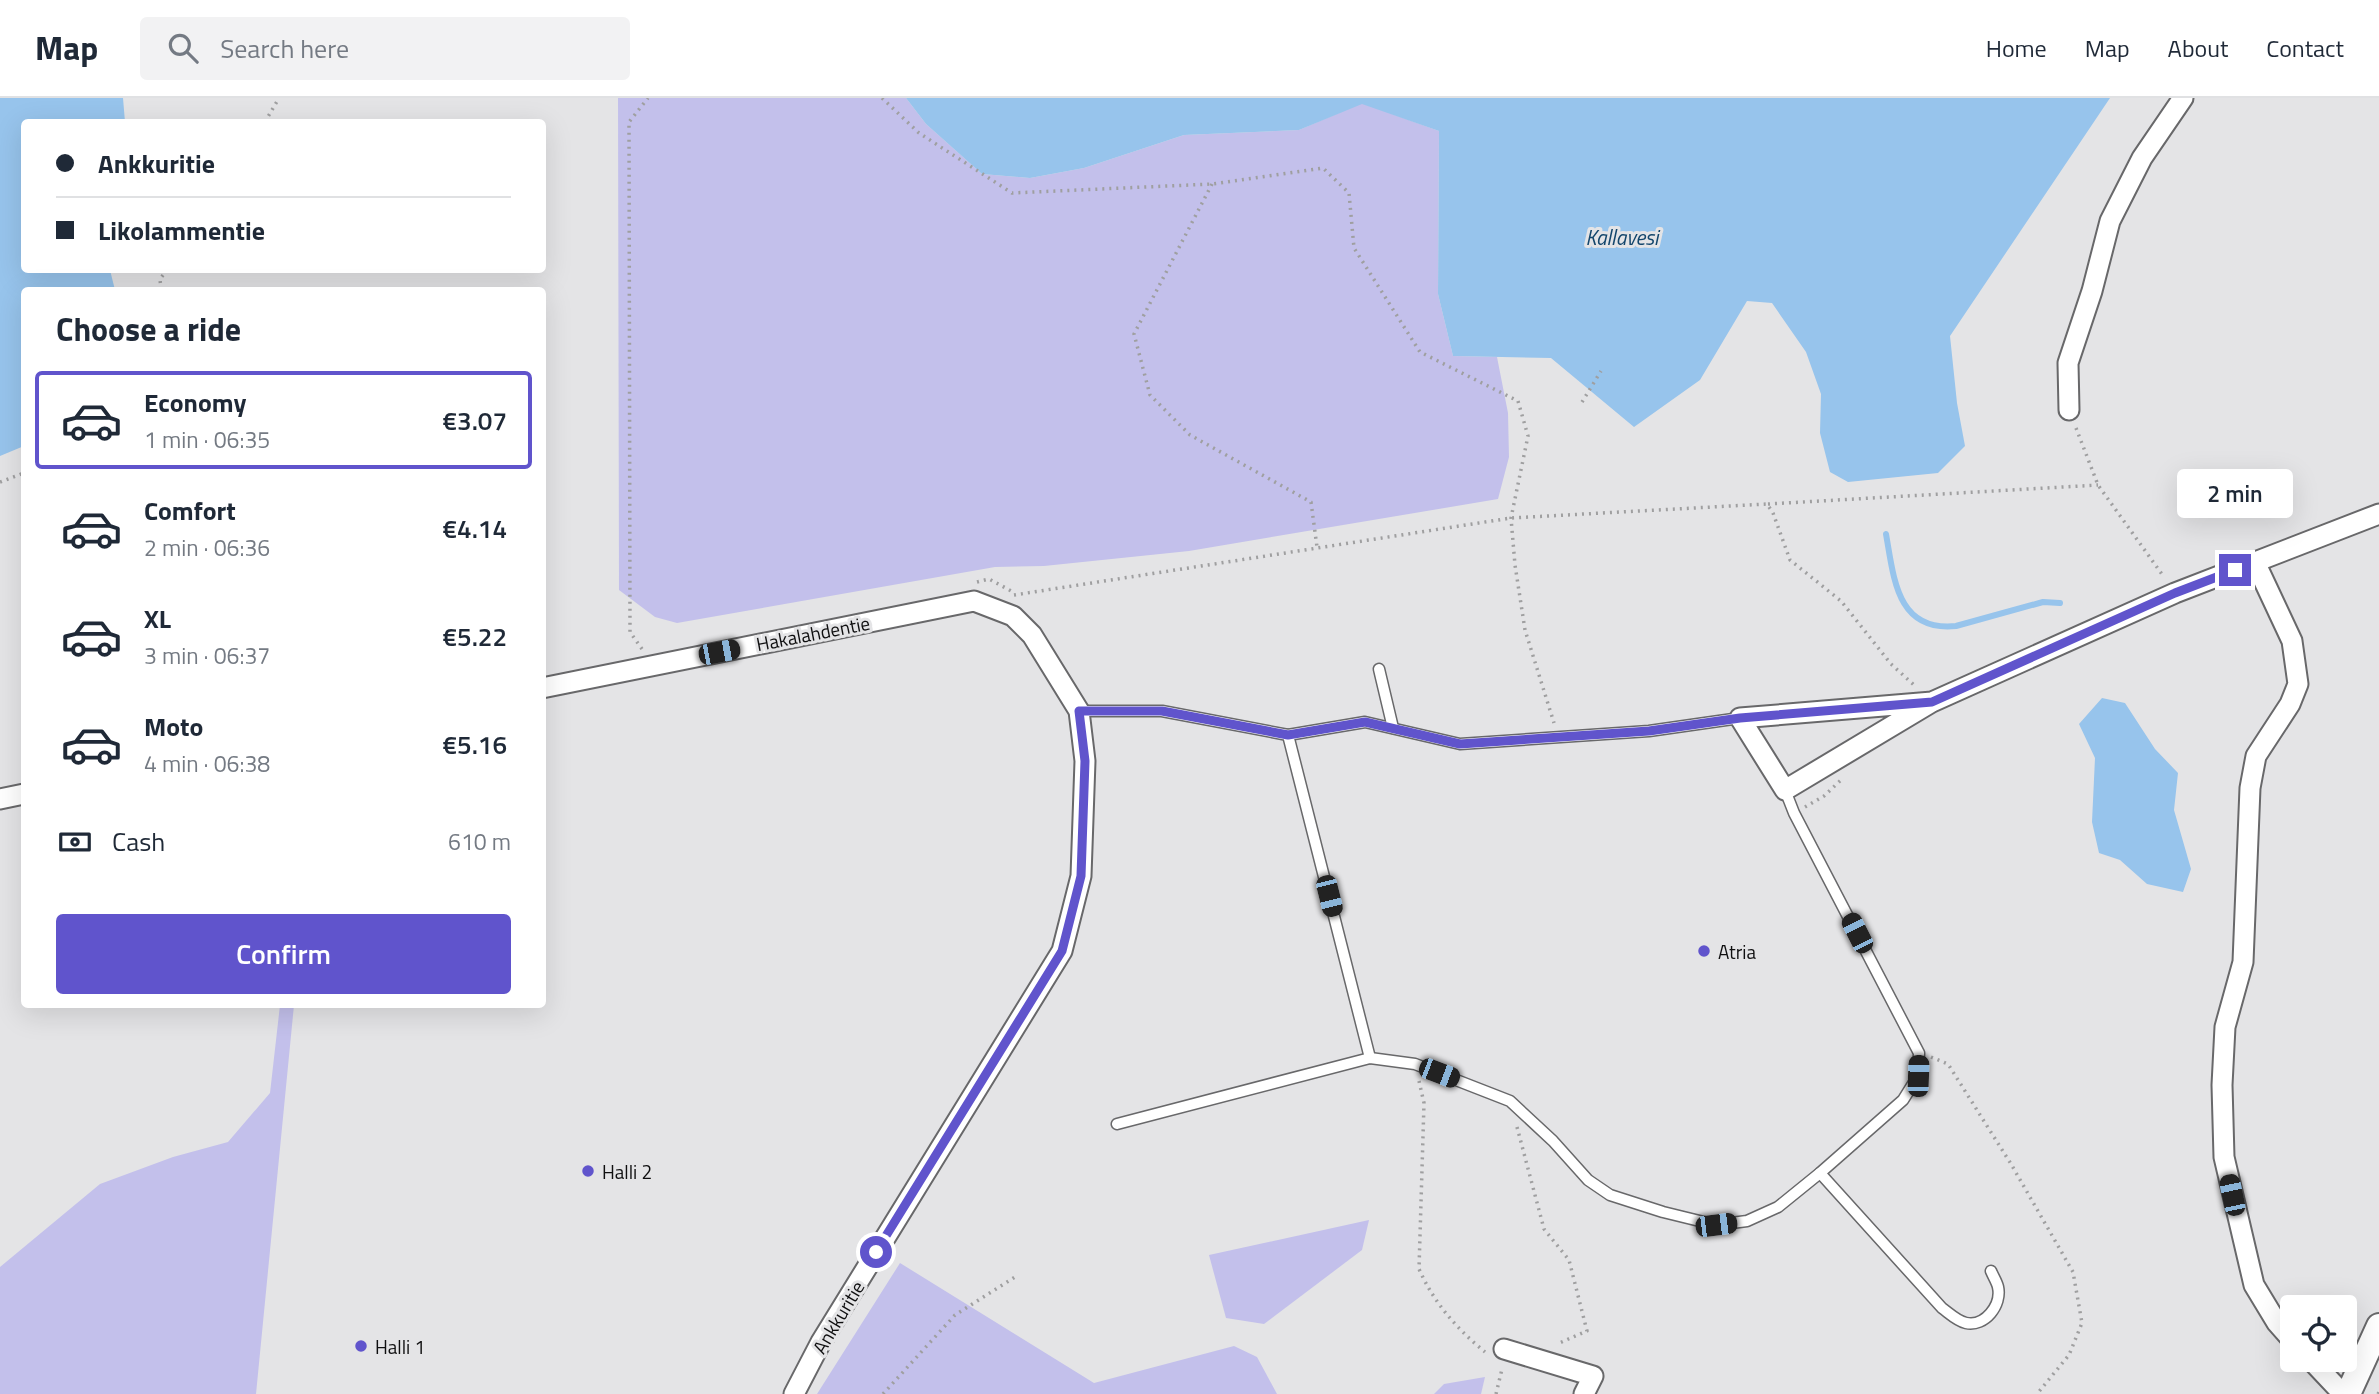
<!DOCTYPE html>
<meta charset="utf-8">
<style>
:root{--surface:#fff;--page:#f2f2f3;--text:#1f2937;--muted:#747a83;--line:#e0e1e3;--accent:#6054cc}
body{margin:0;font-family:"Titillium Web",sans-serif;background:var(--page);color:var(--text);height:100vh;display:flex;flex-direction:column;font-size:26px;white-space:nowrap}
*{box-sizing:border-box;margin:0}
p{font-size:23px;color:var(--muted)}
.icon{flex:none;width:38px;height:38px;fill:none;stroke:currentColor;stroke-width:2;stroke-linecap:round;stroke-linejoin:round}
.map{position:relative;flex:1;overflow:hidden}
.side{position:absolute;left:21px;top:189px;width:525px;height:721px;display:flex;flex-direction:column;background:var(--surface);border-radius:7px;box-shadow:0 7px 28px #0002}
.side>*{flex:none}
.guide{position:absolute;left:21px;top:21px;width:525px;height:154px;border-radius:7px;box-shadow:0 7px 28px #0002;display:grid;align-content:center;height:154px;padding:0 35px;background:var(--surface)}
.controls{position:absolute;left:2280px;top:1197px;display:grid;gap:14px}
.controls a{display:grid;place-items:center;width:77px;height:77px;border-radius:7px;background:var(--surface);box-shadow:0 7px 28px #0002;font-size:35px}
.end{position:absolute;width:32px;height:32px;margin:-16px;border:9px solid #6054cc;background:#fff;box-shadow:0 0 0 4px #fff}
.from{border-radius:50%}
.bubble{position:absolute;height:49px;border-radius:7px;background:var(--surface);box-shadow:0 7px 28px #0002;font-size:23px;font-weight:600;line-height:49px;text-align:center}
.car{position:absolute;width:21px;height:42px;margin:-21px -10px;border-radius:9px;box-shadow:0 0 5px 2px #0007;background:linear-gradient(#222 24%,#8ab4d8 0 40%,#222 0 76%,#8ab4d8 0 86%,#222 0)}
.guide b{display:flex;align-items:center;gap:24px;height:66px;font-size:26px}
.guide b+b{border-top:2px solid var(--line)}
.guide i{width:18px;height:18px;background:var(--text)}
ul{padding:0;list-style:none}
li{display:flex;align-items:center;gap:21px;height:98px;margin:0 14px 10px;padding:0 21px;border:4px solid transparent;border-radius:7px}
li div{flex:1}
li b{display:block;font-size:26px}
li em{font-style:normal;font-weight:600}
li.current{border-color:var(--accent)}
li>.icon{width:63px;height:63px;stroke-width:1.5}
h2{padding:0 35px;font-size:32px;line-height:84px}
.pay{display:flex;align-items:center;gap:18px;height:77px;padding:0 35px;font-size:26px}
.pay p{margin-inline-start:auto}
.primary-button{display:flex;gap:14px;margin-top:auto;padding:14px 35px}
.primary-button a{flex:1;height:80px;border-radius:7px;background:var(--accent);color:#fff;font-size:28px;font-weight:600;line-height:80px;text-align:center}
header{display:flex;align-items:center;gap:42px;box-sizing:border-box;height:98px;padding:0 35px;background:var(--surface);border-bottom:2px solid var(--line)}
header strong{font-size:33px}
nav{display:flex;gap:38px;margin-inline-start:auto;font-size:24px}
.search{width:490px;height:63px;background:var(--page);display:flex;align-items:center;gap:18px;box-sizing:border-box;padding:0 24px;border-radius:7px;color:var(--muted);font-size:26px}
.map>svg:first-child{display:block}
.green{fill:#c3c0eb}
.water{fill:#97c4ec}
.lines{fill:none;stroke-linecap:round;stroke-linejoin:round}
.stream{stroke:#97c4ec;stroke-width:6}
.service-casing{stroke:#68686a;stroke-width:13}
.minor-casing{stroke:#68686a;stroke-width:23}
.tertiary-casing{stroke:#68686a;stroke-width:28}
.path{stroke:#9f9fa0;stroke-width:3.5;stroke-dasharray:2 5;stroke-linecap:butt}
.service{stroke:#fff;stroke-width:10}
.minor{stroke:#fff;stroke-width:19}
.tertiary{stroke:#fff;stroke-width:24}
.route{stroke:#6054cc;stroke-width:9}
.poi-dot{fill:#6054cc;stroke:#e4e4e6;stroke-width:2.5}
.labels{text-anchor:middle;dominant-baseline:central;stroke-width:6;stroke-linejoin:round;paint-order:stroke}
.street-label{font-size:19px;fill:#0f0f10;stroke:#e4e4e6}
.poi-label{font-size:19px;fill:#0f0f10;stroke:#e4e4e6;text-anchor:start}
.water-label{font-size:21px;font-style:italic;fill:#13466c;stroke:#e4e4e6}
</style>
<header>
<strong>Map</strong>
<div class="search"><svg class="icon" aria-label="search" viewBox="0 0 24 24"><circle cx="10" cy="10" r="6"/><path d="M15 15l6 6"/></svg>Search here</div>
<nav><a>Home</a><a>Map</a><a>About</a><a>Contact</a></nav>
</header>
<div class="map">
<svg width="2379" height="1296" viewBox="0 0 2379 1296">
<rect width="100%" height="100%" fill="#e4e4e6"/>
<g class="green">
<path d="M 618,0 L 906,0 L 926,26 L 982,76 L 1030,80 L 1084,70 L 1184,37 L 1299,32 L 1362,5 L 1439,33 L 1438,196 L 1453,258 L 1497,259 L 1508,315 L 1509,359 L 1498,401 L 1189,453 L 1044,468 L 995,469 L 677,525 L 655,519 L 619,492 Z"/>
<path d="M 280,907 L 294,907 L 256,1296 L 0,1296 L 0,1169 L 100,1086 L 173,1059 L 228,1044 L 270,995 Z"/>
<path d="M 1369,1122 L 1362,1152 L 1264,1226 L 1226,1220 L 1209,1157 Z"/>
<path d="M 900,1165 L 1094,1285 L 1234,1248 L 1257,1259 L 1277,1296 L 817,1296 Z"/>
<path d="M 1485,1279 L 1481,1296 L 1434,1296 L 1444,1286 Z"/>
</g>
<g class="water">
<path d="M 0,0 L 123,0 L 125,24 L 24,24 L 24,172 L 110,172 L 115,192 L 24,192 L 24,348 L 0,358 Z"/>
<path d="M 906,0 L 2110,0 L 1950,238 L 1957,305 L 1965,348 L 1938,375 L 1848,384 L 1830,374 L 1820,335 L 1821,296 L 1806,254 L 1772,205 L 1747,203 L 1700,282 L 1634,329 L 1551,260 L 1453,258 L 1438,196 L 1439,33 L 1362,6 L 1299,32 L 1184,37 L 1084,70 L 1030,80 L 982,76 L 926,26 Z"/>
<path d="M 2102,600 L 2125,605 L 2155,651 L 2178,675 L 2174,712 L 2191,771 L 2183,794 L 2147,786 L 2120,762 L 2099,755 L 2092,724 L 2095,660 L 2079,626 Z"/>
</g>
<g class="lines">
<path class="stream" d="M 1886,436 C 1894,481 1897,534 1956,528 L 2043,504 L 2060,505"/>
<g class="service-casing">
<g id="service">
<path d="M 1379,571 L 1393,630"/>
<path d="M 1079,613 L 1162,613 L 1288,637 L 1370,960"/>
<path d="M 1288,637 L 1365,624 L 1460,646 L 1649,633 L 1740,620"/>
<path d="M 1117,1026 L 1370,960 L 1415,966 L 1510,1003 L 1553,1043 L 1588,1082 L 1610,1097 L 1663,1114 L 1716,1127 L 1747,1123 L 1778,1109 L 1820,1075 L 1903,1002 L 1918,978 L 1919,955 L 1794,715 L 1785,692"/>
<path d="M 1820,1075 L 1942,1210 C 1949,1215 1957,1223 1966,1225 C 1985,1229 2002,1207 1998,1189 C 1997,1184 1993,1178 1991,1173"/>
</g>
</g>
<g class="minor-casing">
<g id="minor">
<path d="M 2069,312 L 2068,265 L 2092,193 L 2110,123 L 2142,60 L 2183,0"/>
<path d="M 2255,464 L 2292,543 L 2298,586 L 2290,606 L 2256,658 L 2250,690 L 2243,864 L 2225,929 L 2222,987 L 2224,1059 L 2254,1187 L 2277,1225 L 2292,1242"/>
<path d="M 542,590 L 974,503 L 1013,518 L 1032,537 L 1079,613 L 1085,663 L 1081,778 L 1062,853 L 821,1244 L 794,1296"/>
<path d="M 1932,604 L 1740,620 L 1785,692 L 1932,604 L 2175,495 L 2379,416"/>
<path d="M 0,701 L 24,696"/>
<path d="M 1504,1251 L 1593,1278 L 1584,1296"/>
<path d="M 2311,1262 L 2343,1296"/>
</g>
</g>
<g class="tertiary-casing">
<path id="tertiary" d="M 2348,1296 L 2379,1228"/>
</g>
<g class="path">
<path d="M 882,0 L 919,35 L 1012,95 L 1212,86 L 1323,70 L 1349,95 L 1354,150 L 1420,254 L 1518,303 L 1528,338 L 1511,420 L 1515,467 L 1525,532 L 1554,625"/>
<path d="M 265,24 L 279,0"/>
<path d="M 1212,86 L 1134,236 L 1150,297 L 1190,337 L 1311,404 L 1317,449"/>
<path d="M 161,192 L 160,181 L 167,172"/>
<path d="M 1582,304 L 1601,273"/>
<path d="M 2076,330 L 2098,387 L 2164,479"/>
<path d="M 0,384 L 24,375"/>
<path d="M 1768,406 L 2098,387"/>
<path d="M 977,484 L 989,481 L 1015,495"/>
<path d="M 1014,497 L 1511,420 L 1767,406 L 1773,415 L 1790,462 L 1841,503 L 1891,566 L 1914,587"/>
<path d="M 642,551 L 630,534 L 629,24 L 648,0"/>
<path d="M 1805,709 L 1824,698 L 1841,682"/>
<path d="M 1931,959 L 1948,966 L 2011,1066 L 2073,1174 L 2082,1225 L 2069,1257 L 2037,1296"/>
<path d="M 1419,983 L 1424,1005 L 1419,1171 C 1434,1205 1457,1231 1485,1254"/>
<path d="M 1517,1029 L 1544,1131 L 1569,1162 L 1587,1233 L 1557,1246"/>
<path d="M 883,1296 L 955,1217 L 1015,1179"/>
<path d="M 1496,1296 L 1502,1271"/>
<path d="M 2378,1296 L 2379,1294"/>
</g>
<use href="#service" class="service"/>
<use href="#minor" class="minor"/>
<use href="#tertiary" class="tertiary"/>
</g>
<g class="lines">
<path class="route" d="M 876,1154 L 1062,853 L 1081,778 L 1085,663 L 1079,613 L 1162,613 L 1288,637 L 1365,624 L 1460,646 L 1649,633 L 1740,620 L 1932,604 L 2175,495 L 2235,472"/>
</g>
<g class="poi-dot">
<circle cx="1704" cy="853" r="7"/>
<circle cx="588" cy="1073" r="7"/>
<circle cx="361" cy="1248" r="7"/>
</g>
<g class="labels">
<g class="street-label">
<text transform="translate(813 535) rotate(-11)">Hakalahdentie</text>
<text transform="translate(838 1219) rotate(-59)">Ankkuritie</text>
</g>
<g class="poi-label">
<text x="1718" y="853">Atria</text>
<text x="602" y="1073">Halli 2</text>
<text x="375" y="1248">Halli 1</text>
</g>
<g class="water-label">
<text x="1622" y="139">Kallavesi</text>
</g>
</g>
</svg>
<div class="controls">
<a><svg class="icon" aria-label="locate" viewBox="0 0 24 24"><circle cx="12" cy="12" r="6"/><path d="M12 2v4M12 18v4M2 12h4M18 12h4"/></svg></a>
</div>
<i class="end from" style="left:876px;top:1154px"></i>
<i class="end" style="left:2235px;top:472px"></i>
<div class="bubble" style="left:2177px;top:371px;width:116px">2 min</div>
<i class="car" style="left:719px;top:554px;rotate:79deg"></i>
<i class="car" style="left:1329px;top:798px;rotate:166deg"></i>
<i class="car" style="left:1857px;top:835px;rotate:333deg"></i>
<i class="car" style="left:1439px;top:975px;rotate:111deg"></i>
<i class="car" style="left:1918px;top:978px;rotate:2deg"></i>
<i class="car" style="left:2232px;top:1097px;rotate:348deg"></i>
<i class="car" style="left:1716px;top:1127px;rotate:83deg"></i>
<div class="guide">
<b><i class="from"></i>Ankkuritie</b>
<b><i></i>Likolammentie</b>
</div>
<section class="side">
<h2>Choose a ride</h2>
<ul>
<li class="current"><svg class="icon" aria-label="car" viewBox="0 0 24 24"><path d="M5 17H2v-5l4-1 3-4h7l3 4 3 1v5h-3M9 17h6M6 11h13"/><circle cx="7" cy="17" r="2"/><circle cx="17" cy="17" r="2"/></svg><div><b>Economy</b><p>1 min · 06:35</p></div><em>€3.07</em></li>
<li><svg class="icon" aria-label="car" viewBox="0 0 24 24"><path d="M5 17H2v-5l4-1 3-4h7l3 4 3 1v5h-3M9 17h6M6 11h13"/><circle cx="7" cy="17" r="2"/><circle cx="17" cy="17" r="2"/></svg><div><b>Comfort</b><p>2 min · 06:36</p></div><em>€4.14</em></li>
<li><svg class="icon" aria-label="car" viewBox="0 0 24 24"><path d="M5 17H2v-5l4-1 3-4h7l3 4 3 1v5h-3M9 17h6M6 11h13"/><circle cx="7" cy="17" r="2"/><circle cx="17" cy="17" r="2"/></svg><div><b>XL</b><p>3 min · 06:37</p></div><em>€5.22</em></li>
<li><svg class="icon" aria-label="car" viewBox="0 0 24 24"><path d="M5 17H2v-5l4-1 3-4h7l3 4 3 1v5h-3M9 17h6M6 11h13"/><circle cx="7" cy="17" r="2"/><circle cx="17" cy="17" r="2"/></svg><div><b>Moto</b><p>4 min · 06:38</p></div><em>€5.16</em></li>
</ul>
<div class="pay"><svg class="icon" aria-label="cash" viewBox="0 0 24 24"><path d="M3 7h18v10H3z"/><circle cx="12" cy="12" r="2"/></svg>Cash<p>610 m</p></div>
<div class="primary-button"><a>Confirm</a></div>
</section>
</div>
